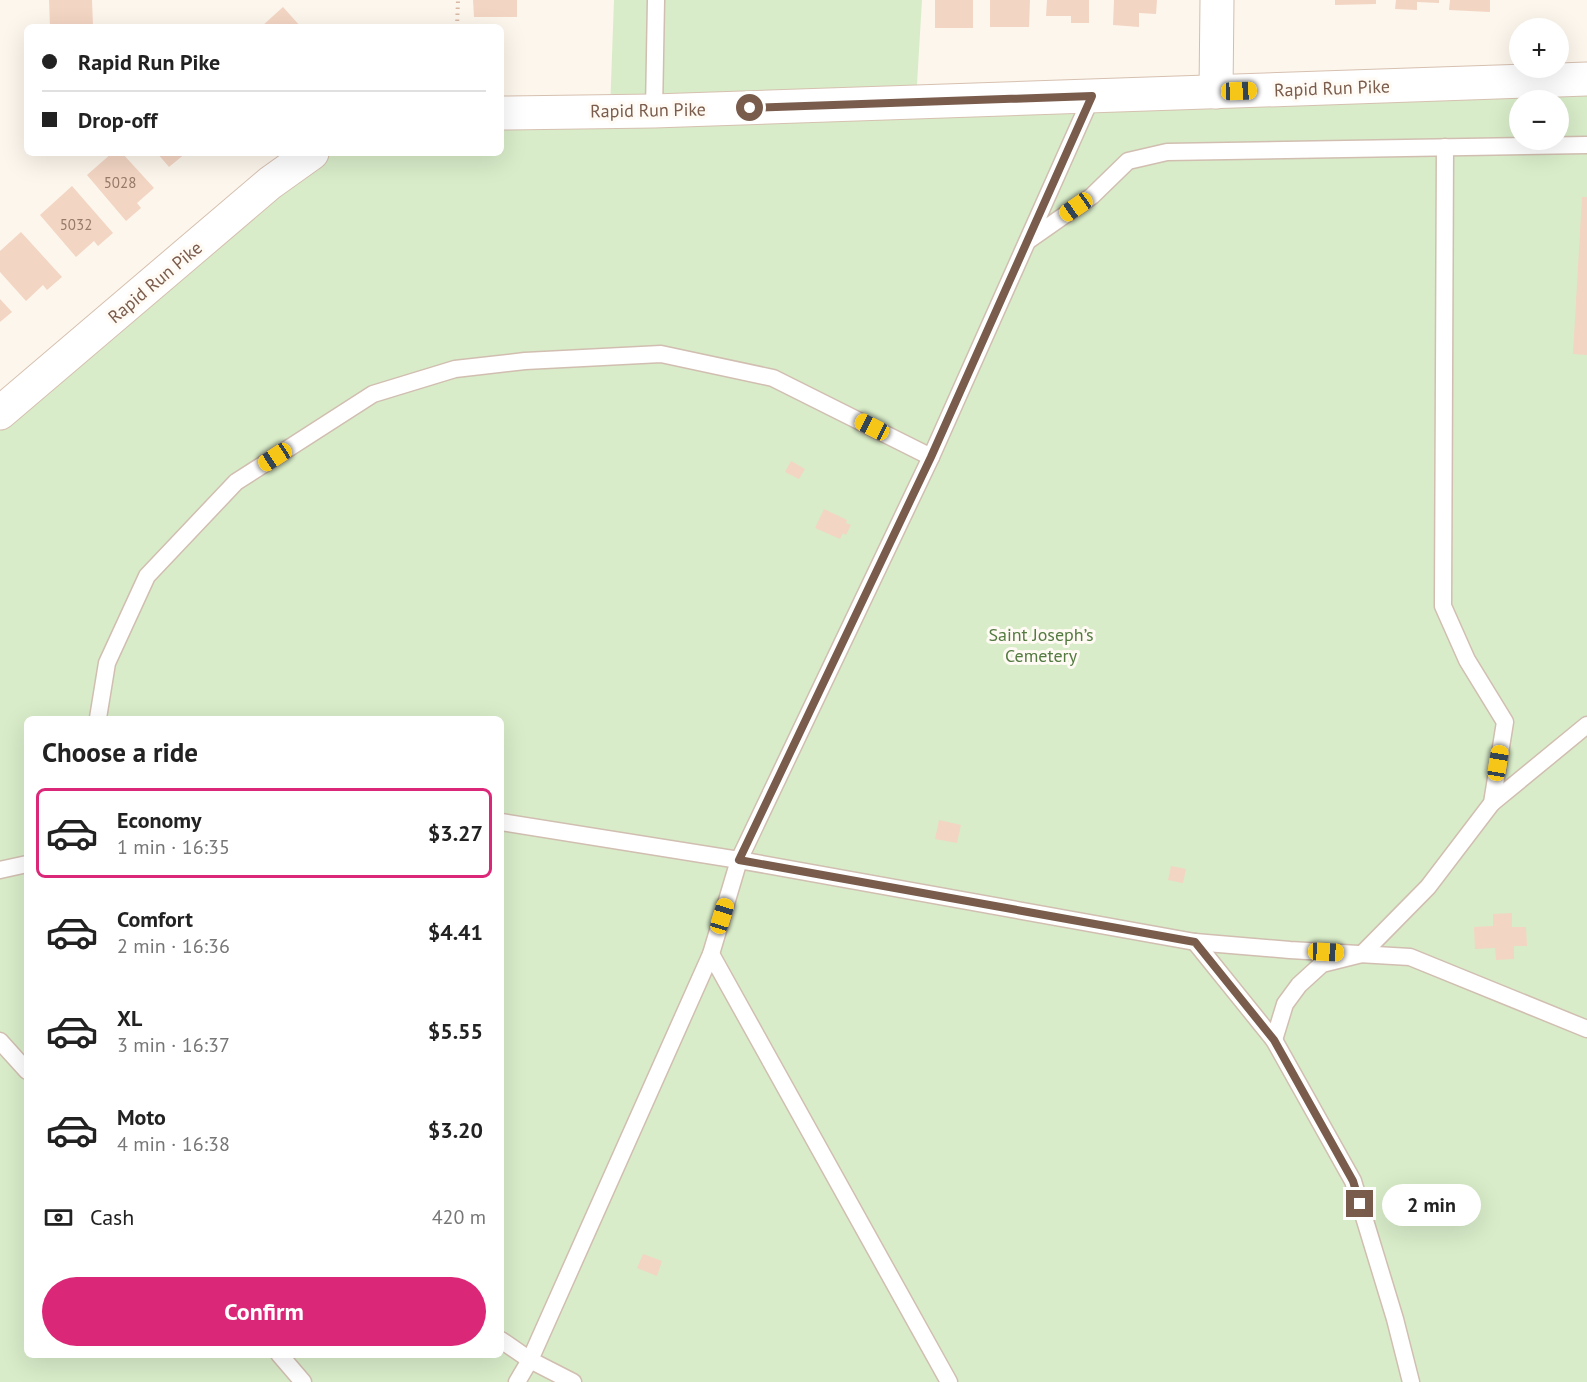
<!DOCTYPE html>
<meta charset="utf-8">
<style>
:root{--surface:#fff;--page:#f2f2f2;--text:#222;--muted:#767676;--line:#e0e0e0;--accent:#db2777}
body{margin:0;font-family:"PT Sans",sans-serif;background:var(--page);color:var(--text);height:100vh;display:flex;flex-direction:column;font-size:22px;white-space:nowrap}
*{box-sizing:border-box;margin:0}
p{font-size:20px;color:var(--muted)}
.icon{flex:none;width:33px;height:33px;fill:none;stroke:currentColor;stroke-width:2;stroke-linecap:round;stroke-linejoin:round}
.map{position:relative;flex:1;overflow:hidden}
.side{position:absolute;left:24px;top:716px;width:480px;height:642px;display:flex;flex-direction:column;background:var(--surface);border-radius:9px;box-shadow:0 6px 24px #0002}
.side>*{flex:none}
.hud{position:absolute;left:24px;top:24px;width:480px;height:132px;border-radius:9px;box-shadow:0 6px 24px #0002;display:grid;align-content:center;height:132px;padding:0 18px;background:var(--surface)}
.controls{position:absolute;left:1509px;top:18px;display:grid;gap:12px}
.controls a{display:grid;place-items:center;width:60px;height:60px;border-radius:50%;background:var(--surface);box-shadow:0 6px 24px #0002;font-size:30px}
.end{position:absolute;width:27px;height:27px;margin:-14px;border:8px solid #7a5c4d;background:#fff;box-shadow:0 0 0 3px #fff}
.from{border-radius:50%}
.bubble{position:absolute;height:42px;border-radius:21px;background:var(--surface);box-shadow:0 6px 24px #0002;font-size:20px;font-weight:700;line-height:42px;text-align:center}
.car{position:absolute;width:18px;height:36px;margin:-18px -9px;border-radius:8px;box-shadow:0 0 4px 2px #0007;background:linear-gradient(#f5c518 24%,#345 0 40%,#f5c518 0 76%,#345 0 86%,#f5c518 0)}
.hud b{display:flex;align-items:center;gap:21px;height:57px;font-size:22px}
.hud b+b{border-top:2px solid var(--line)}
.hud i{width:15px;height:15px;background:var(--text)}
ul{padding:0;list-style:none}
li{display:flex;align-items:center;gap:18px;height:90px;margin:0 12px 9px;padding:0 6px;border:3px solid transparent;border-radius:9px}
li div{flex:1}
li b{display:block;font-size:22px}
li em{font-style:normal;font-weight:700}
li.active{border-color:var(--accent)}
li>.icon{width:54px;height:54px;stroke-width:1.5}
h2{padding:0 18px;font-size:27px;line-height:72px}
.pay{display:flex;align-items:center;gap:15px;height:66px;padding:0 18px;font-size:22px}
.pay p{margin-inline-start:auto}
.button{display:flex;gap:12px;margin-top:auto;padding:12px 18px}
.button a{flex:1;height:69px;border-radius:36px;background:var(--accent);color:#fff;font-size:24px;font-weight:700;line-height:69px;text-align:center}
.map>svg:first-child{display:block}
.green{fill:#d8ecc9;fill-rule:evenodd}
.building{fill:#f3d5c3}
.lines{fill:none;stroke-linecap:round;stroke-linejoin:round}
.lane-casing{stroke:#d1beb0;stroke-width:19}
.street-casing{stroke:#d1beb0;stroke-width:35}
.secondary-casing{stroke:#d6c0b0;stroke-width:35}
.path{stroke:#d9b8a5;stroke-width:4;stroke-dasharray:1.5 4.5;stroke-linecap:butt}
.lane{stroke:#fff;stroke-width:16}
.street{stroke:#fff;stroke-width:33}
.secondary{stroke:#fff;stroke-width:33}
.route{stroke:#7a5c4d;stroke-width:8}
.labels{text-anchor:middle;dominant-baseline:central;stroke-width:6;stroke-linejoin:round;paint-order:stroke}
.number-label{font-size:15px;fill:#987a6a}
.street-label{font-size:18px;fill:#7a5c4d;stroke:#fffaf3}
.park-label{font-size:18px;fill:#537a41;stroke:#fffaf3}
</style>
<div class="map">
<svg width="1587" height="1382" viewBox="0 0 1587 1382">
<rect width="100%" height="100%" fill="#fdf6ec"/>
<path class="green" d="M 614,0 L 922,0 L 916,101 L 1587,79 L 1587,1382 L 0,1382 L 0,413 L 312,153 L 501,153 L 501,113 L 610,111 ZM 1520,100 L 1558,100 L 1558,140 L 1520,140 ZM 27,718 L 501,718 L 501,1354 L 27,1354 Z"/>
<g class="building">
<path d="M 49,0 L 92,0 L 93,26 L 50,27 Z"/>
<path d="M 473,0 L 517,0 L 517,17 L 474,17 Z"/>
<rect x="935" y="0" width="38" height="28"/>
<path d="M 990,0 L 1030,0 L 1029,27 L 990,27 Z"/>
<path d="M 1047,0 L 1089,0 L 1089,23 L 1071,23 L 1071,16 L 1046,16 Z"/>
<path d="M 1114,0 L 1157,0 L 1156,14 L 1139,13 L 1139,27 L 1113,25 Z"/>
<path d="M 1335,0 L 1376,0 L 1376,4 L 1335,5 Z"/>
<path d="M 1396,0 L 1439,0 L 1439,3 L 1417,2 L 1417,10 L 1395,9 Z"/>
<path d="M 1450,0 L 1490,0 L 1490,12 L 1449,10 Z"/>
<path d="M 283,7 L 301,27 L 261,27 Z"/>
<path d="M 112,153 L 122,153 L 154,188 L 137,203 L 141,208 L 126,221 L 87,175 Z"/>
<path d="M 157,153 L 186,153 L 169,167 Z"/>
<path d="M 72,186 L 113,233 L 98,246 L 94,241 L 76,257 L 40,215 Z"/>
<path d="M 1582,197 L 1587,197 L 1587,355 L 1573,354 Z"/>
<path d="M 21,232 L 62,277 L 47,290 L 43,285 L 26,301 L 0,272 L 0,251 Z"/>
<path d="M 0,299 L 12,312 L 0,322 Z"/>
<path d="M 791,461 L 805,469 L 799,479 L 785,472 Z"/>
<path d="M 824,509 L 847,520 L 846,523 L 851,525 L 846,535 L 843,533 L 840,539 L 815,528 Z"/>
<path d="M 939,820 L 961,825 L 957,843 L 935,839 Z"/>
<path d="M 1171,866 L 1186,869 L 1183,883 L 1168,880 Z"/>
<path d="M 1512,913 L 1512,927 L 1526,927 L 1527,946 L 1514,946 L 1514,959 L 1496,960 L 1495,948 L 1475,949 L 1474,927 L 1493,926 L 1493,914 Z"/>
<path d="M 643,1254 L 662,1261 L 657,1276 L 637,1268 Z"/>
</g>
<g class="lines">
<g class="lane-casing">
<g id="lane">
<path d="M 654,111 L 656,0"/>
<path d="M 1029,240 L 1092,196 L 1128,161 L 1167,152 L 1587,145"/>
<path d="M 98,718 L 107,663 L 147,576 L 236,482 L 373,394 L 455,369 L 525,361 L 661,354 L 773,378 L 931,457"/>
<path d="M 1492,803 L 1587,725"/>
<path d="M 501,822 L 739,860 L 1195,942 L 1290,950 L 1410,957 L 1587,1029"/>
<path d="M 0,870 L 27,864"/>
<path d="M 1195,942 L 1274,1040 L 1353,1181 L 1395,1319 L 1411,1382"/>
<path d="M 711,954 L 949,1382"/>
<path d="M 1274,1040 L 1285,1004 L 1299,985 L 1322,964 L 1362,954 L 1428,887 L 1492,803 L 1505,722 L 1467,660 L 1443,606 L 1445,147"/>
<path d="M 0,1041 L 27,1071"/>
<path d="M 501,1340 L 530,1360 L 573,1382"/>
<path d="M 279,1354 L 303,1382"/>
<path d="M 517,1382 L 530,1360 L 711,954 L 739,860 L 931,457 L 1092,96"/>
</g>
</g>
<g class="street-casing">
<path id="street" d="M 1216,92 L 1217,0"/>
</g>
<g class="secondary-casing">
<g id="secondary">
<path d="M 501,113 L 654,111 L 1587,79"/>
<path d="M 0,413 L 270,183 L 312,153"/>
</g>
</g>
<path class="path" d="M 457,27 L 458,0"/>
<use href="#lane" class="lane"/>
<use href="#street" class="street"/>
<use href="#secondary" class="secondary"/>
</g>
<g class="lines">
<path class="route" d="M 750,108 L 1092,96 L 931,457 L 739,860 L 1195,942 L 1274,1040 L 1353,1181 L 1360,1204"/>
</g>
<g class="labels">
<g class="number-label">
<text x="120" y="182">5028</text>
<text x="76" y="224">5032</text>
</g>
<g class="street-label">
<text transform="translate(1332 88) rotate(-2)">Rapid Run Pike</text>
<text transform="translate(648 110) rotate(-1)">Rapid Run Pike</text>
<text transform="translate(155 282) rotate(-40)">Rapid Run Pike</text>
</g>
<g class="park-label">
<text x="1041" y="634">Saint Joseph’s<tspan x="1041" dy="21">Cemetery</tspan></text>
</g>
</g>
</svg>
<div class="controls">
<a>+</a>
<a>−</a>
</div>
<i class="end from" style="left:750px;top:108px"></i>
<i class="end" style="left:1360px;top:1204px"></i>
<div class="bubble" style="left:1382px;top:1184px;width:99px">2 min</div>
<i class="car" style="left:1239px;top:91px;rotate:88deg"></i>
<i class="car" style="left:1076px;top:207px;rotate:235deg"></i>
<i class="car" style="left:872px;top:427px;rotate:297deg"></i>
<i class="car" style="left:275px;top:457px;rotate:237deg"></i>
<i class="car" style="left:1498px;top:763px;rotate:9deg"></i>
<i class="car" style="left:722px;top:916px;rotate:17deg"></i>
<i class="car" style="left:1326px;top:952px;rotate:93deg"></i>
<div class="hud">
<b><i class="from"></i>Rapid Run Pike</b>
<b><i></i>Drop-off</b>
</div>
<section class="side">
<h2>Choose a ride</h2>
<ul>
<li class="active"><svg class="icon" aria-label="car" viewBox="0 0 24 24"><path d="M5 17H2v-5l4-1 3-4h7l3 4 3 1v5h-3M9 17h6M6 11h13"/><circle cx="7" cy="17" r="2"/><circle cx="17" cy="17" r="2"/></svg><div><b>Economy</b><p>1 min · 16:35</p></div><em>$3.27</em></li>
<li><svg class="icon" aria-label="car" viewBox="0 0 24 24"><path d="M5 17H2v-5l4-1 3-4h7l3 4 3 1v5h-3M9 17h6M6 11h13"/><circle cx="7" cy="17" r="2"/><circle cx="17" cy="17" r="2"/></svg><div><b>Comfort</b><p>2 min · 16:36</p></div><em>$4.41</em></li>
<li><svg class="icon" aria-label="car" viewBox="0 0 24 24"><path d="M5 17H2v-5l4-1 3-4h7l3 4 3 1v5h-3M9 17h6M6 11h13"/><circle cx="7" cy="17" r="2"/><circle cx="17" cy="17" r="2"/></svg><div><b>XL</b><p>3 min · 16:37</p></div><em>$5.55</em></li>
<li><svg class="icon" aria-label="car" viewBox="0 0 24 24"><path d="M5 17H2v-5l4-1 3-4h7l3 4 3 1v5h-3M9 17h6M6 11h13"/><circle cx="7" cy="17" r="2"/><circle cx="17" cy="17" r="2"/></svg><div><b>Moto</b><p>4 min · 16:38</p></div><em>$3.20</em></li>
</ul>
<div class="pay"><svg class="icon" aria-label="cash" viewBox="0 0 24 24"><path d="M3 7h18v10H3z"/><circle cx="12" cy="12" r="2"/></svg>Cash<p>420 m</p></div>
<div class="button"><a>Confirm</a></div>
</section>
</div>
